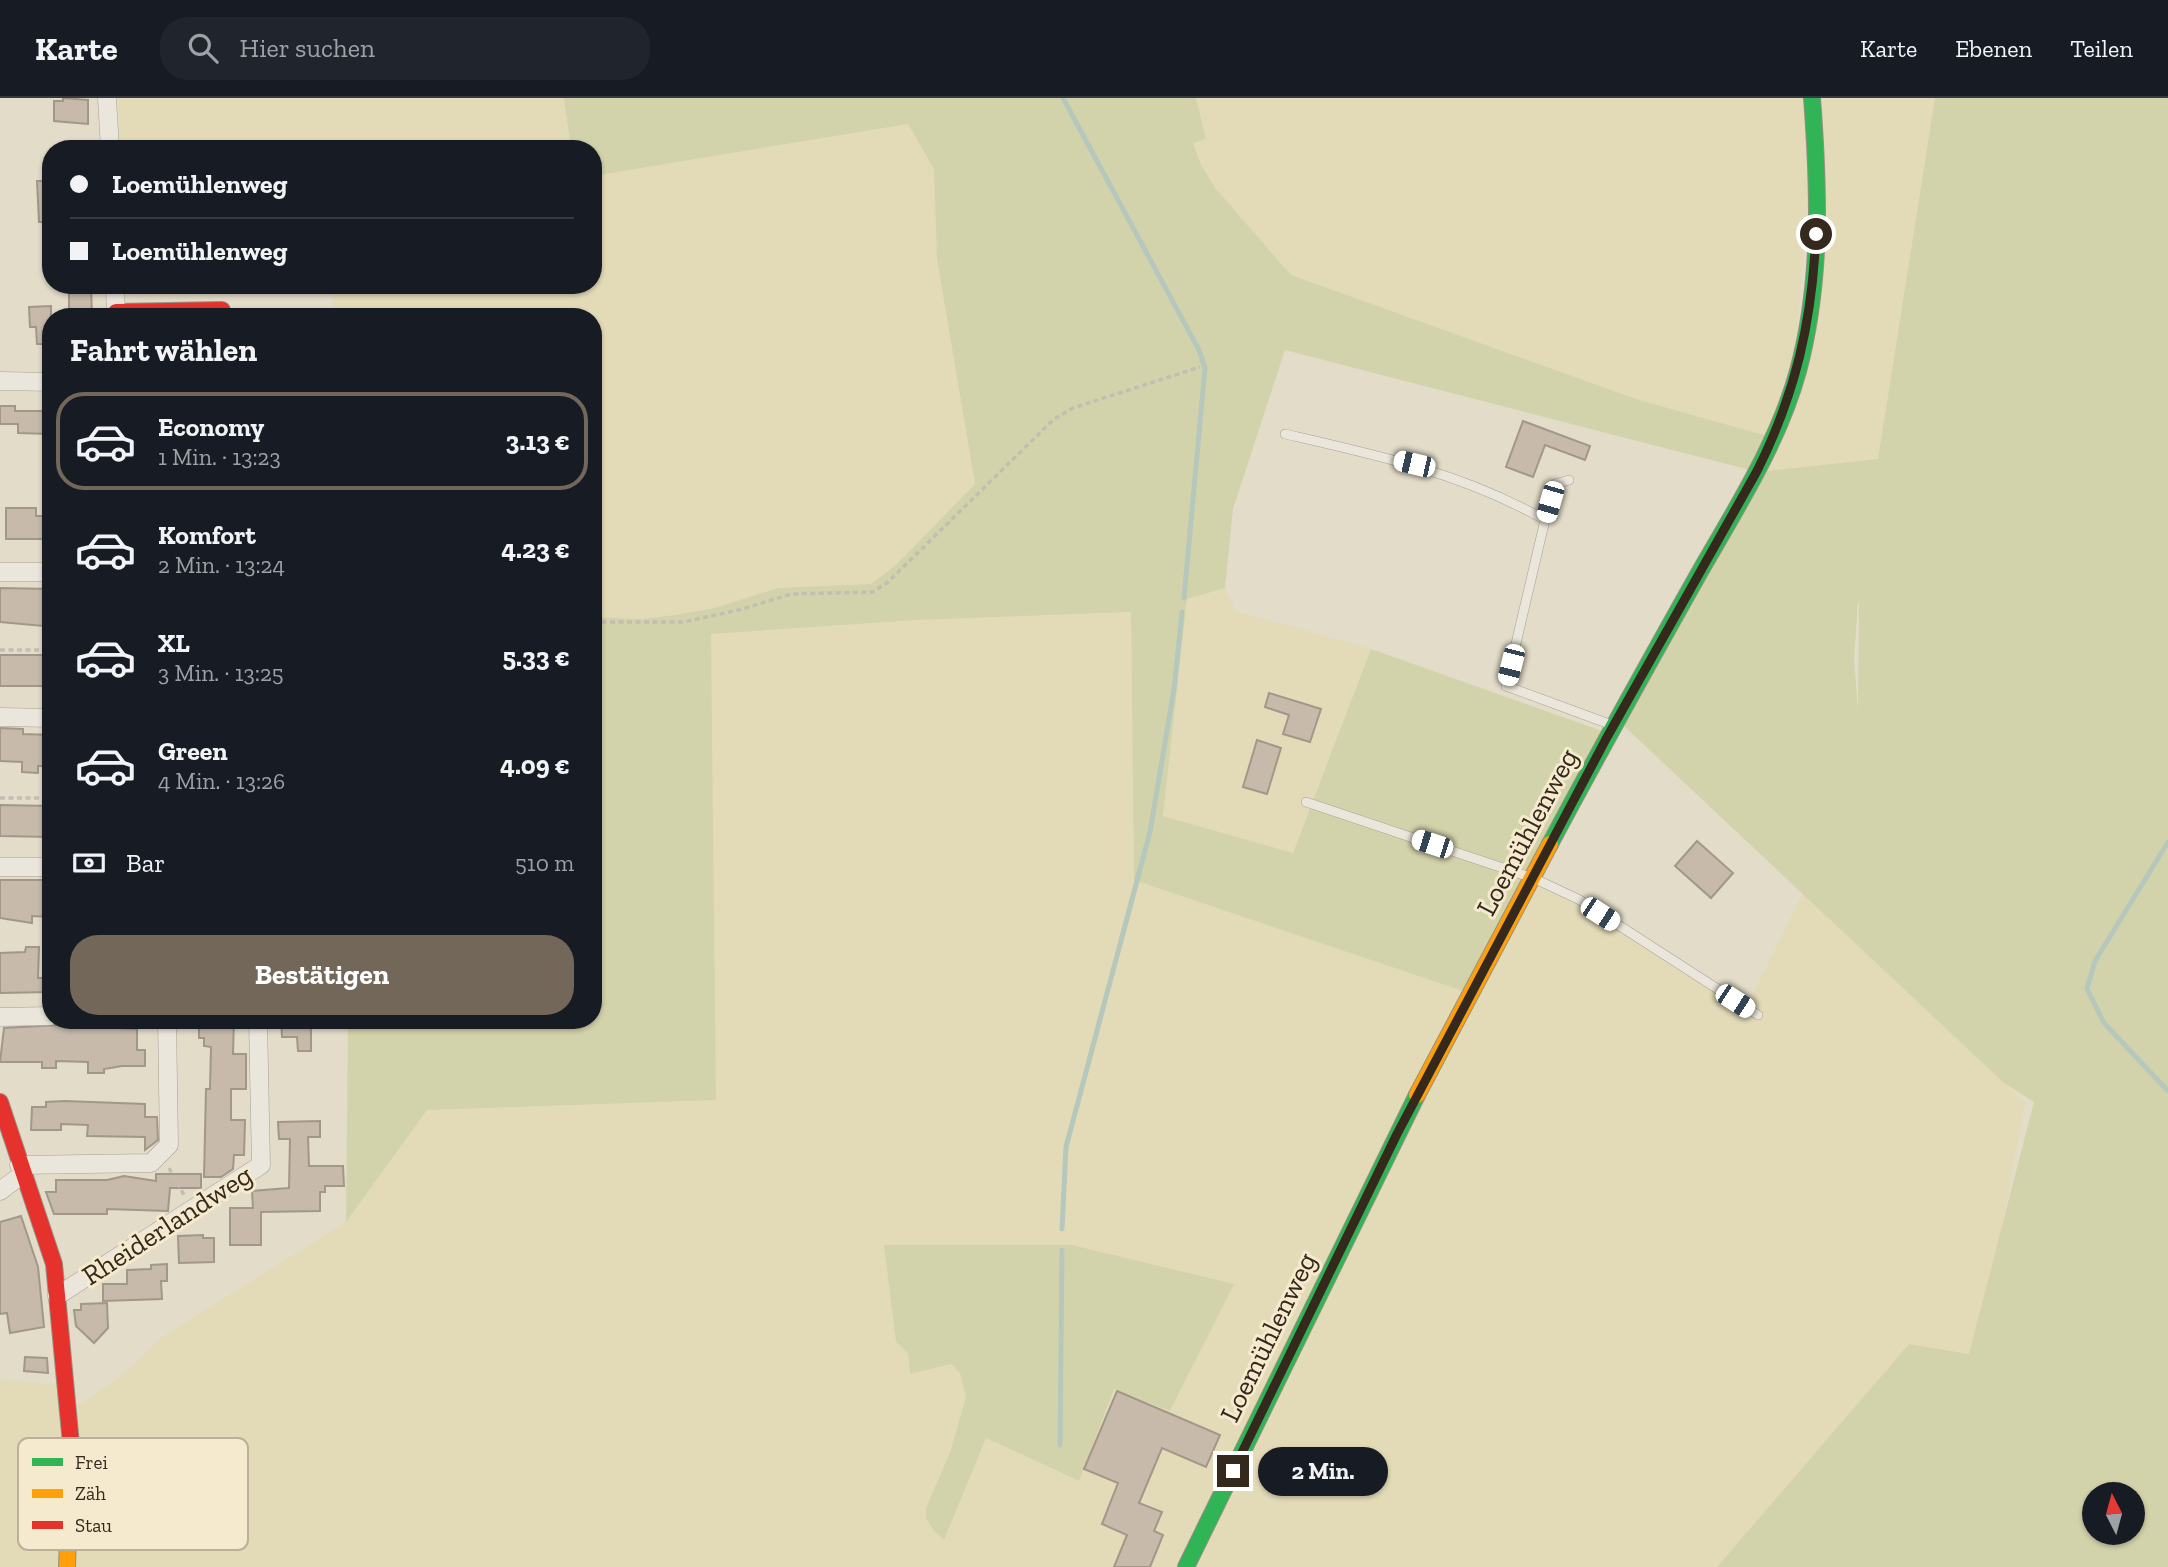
<!DOCTYPE html>
<html lang="de">
<meta charset="utf-8">
<style>
:root{--surface:#171b24;--page:#20242c;--text:#f1f3f6;--muted:#9ea1a6;--line:#363941;--accent:#726759}
body{margin:0;font-family:"Zilla Slab",serif;background:var(--page);color:var(--text);height:100vh;display:flex;flex-direction:column;font-size:26px;white-space:nowrap}
*{box-sizing:border-box;margin:0}
p{font-size:23px;color:var(--muted)}
.icon{flex:none;width:38px;height:38px;fill:none;stroke:currentColor;stroke-width:2;stroke-linecap:round;stroke-linejoin:round}
.map{position:relative;flex:1;overflow:hidden}
.details{position:absolute;left:42px;top:210px;width:560px;height:721px;display:flex;flex-direction:column;background:var(--surface);border-radius:28px;box-shadow:0 2px 5px #0004}
.details>*{flex:none}
.guide{position:absolute;left:42px;top:42px;width:560px;height:154px;border-radius:28px;box-shadow:0 2px 5px #0004;display:grid;align-content:center;height:154px;padding:0 28px;background:var(--surface)}
.needle{width:46px;rotate:354deg}
.fabs{position:absolute;left:2082px;top:1384px;display:grid;gap:14px}
.fabs a{display:grid;place-items:center;width:63px;height:63px;border-radius:50%;background:var(--surface);box-shadow:0 2px 5px #0004;font-size:35px}
.end{position:absolute;width:32px;height:32px;margin:-16px;border:9px solid #35281c;background:#fff;box-shadow:0 0 0 4px #fff}
.from{border-radius:50%}
.bubble{position:absolute;height:49px;border-radius:24px;background:var(--surface);box-shadow:0 2px 5px #0004;font-size:23px;font-weight:700;line-height:49px;text-align:center}
.car{position:absolute;width:21px;height:42px;margin:-21px -10px;border-radius:9px;box-shadow:0 0 5px 2px #0007;background:linear-gradient(#fff 24%,#345 0 40%,#fff 0 76%,#345 0 86%,#fff 0)}
.guide b{display:flex;align-items:center;gap:24px;height:66px;font-size:26px}
.guide b+b{border-top:2px solid var(--line)}
.guide i{width:18px;height:18px;background:var(--text)}
ul{padding:0;list-style:none}
li{display:flex;align-items:center;gap:21px;height:98px;margin:0 14px 10px;padding:0 14px;border:4px solid transparent;border-radius:28px}
li div{flex:1}
li b{display:block;font-size:26px}
li em{font-style:normal;font-weight:700}
li.on{border-color:var(--accent)}
li>.icon{width:63px;height:63px;stroke-width:1.5}
h2{padding:0 28px;font-size:32px;line-height:84px}
.pay{display:flex;align-items:center;gap:18px;height:77px;padding:0 28px;font-size:26px}
.pay p{margin-inline-start:auto}
.button{display:flex;gap:14px;margin-top:auto;padding:14px 28px}
.button a{flex:1;height:80px;border-radius:28px;background:var(--accent);color:#fff;font-size:28px;font-weight:700;line-height:80px;text-align:center}
header{display:flex;align-items:center;gap:42px;box-sizing:border-box;height:98px;padding:0 35px;background:var(--surface);border-bottom:2px solid var(--line)}
header strong{font-size:33px}
nav{display:flex;gap:38px;margin-inline-start:auto;font-size:24px}
.search{width:490px;height:63px;background:var(--page);display:flex;align-items:center;gap:18px;box-sizing:border-box;padding:0 24px;border-radius:28px;color:var(--muted);font-size:26px}
.map>svg:first-child{display:block}
.farmland{fill:#e3dbb8;fill-rule:evenodd}
.green{fill:#d2d3ab;fill-rule:evenodd}
.lines{fill:none;stroke-linecap:round;stroke-linejoin:round}
.stream{stroke:#b6c8bc;stroke-width:5}
.building{fill:#c7baaa;stroke:#a29789;stroke-width:2}
.lane-casing{stroke:#a8a093;stroke-width:10}
.street-casing{stroke:#a8a093;stroke-width:19}
.fast-casing{stroke:#979083;stroke-width:18}
.slow-casing{stroke:#979083;stroke-width:18}
.jam-casing{stroke:#979083;stroke-width:18}
.path{stroke:#c3bdb2;stroke-width:3.5;stroke-dasharray:5 3.5;stroke-linecap:butt}
.lane{stroke:#ebe6db;stroke-width:9}
.street{stroke:#ebe6db;stroke-width:18}
.fast{stroke:#30b455;stroke-width:16}
.slow{stroke:#ff9f0a;stroke-width:16}
.jam{stroke:#e5322d;stroke-width:16}
.route{stroke:#35281c;stroke-width:9}
.labels{text-anchor:middle;dominant-baseline:central;stroke-width:6;stroke-linejoin:round;paint-order:stroke}
.street-label{font-size:28px;fill:#35281c;stroke:#f5eace}
.key{fill:#f5eace;stroke:#bbb099;stroke-width:2}
.key-label{font-size:19px;fill:#35281c}
</style>
<header>
<strong>Karte</strong>
<div class="search"><svg class="icon" aria-label="search" viewBox="0 0 24 24"><circle cx="10" cy="10" r="6"/><path d="M15 15l6 6"/></svg>Hier suchen</div>
<nav><a>Karte</a><a>Ebenen</a><a>Teilen</a></nav>
</header>
<div class="map">
<svg width="2168" height="1469" viewBox="0 0 2168 1469">
<rect width="100%" height="100%" fill="#e3dcc9"/>
<g class="farmland">
<path d="M 118,0 L 564,0 L 571,51 L 120,51 Z"/>
<path d="M 1196,0 L 1803,0 L 1810,85 L 1795,253 L 1767,338 L 1636,301 L 1291,177 L 1216,91 L 1201,67 L 1193,45 L 1206,41 Z"/>
<path d="M 1823,0 L 1935,0 L 1878,361 L 1766,373 L 1794,312 Z"/>
<path d="M 908,26 L 934,70 L 937,161 L 975,386 L 895,468 L 871,486 L 778,490 L 714,510 L 675,517 L 641,521 L 593,519 L 593,219 L 334,219 L 331,187 L 593,187 L 593,78 Z"/>
<path d="M 1225,490 L 1236,513 L 1371,551 L 1293,755 L 1163,718 L 1187,500 Z"/>
<path d="M 1131,514 L 1134,782 L 1466,894 L 1179,1469 L 73,1469 L 78,1308 L 122,1277 L 162,1239 L 346,1124 L 427,1012 L 716,1001 L 710,536 L 916,522 ZM 1072,1147 L 1233,1186 L 1115,1290 L 1078,1383 L 986,1340 L 932,1396 L 951,1352 L 966,1299 L 960,1275 L 951,1266 L 910,1276 L 908,1255 Z"/>
<path d="M 1533,780 L 1578,801 L 1757,916 L 1752,898 L 1808,784 L 2025,1005 L 1999,1143 L 1969,1256 L 1909,1246 L 1717,1469 L 1186,1469 Z"/>
<path d="M 0,1281 L 61,1287 L 59,1469 L 0,1469 Z"/>
</g>
<g class="green">
<path d="M 564,0 L 1196,0 L 1206,41 L 1193,45 L 1201,67 L 1216,91 L 1291,177 L 1636,301 L 1767,338 L 1750,372 L 1285,252 L 1233,411 L 1225,490 L 1187,501 L 1163,718 L 1293,755 L 1371,551 L 1605,634 L 1466,894 L 1134,782 L 1131,514 L 916,522 L 711,536 L 716,1002 L 427,1012 L 346,1124 L 348,922 L 593,922 L 593,519 L 641,521 L 675,517 L 714,510 L 778,490 L 871,486 L 895,468 L 975,386 L 937,161 L 934,71 L 908,26 L 593,78 L 593,51 L 571,51 Z"/>
<path d="M 1935,0 L 2168,0 L 2168,1469 L 1717,1469 L 1909,1246 L 1969,1256 L 2034,1004 L 2004,985 L 1624,628 L 1766,373 L 1878,361 ZM 1858,504 L 1859,504 L 1858,612 L 1854,561 ZM 2095,1396 L 2133,1396 L 2133,1435 L 2095,1435 Z"/>
<path d="M 884,1147 L 1072,1147 L 1234,1186 L 1170,1313 L 1114,1291 L 1079,1383 L 986,1340 L 944,1442 L 934,1433 L 926,1420 L 926,1410 L 951,1352 L 966,1299 L 960,1275 L 951,1266 L 910,1276 L 908,1255 L 896,1244 Z"/>
</g>
<g class="lines">
<g class="stream">
<path d="M 1063,0 L 1199,252 L 1205,270 L 1184,500"/>
<path d="M 2168,744 L 2095,863 L 2087,891 L 2104,925 L 2168,993"/>
<path d="M 1062,1131 L 1066,1049 L 1150,734 L 1174,591 L 1182,514"/>
<path d="M 1060,1347 L 1062,1152"/>
</g>
</g>
<g class="building">
<path d="M 63,0 L 88,2 L 88,26 L 54,23 L 54,3 L 63,3 Z"/>
<path d="M 37,83 L 51,83 L 51,124 L 39,124 Z"/>
<path d="M 69,187 L 91,187 L 92,219 L 69,219 Z"/>
<path d="M 51,208 L 51,246 L 37,246 L 36,229 L 30,229 L 29,209 Z"/>
<path d="M 0,308 L 15,308 L 15,313 L 51,313 L 51,336 L 18,335 L 18,326 L 0,326 Z"/>
<path d="M 1523,323 L 1590,348 L 1585,362 L 1545,347 L 1533,379 L 1506,369 Z"/>
<path d="M 6,410 L 36,410 L 36,418 L 51,418 L 51,441 L 6,441 Z"/>
<path d="M 0,490 L 51,491 L 51,523 L 43,523 L 43,528 L 0,524 Z"/>
<rect x="0" y="557" width="51" height="31"/>
<path d="M 1269,595 L 1321,611 L 1310,644 L 1283,636 L 1289,617 L 1265,609 Z"/>
<path d="M 0,630 L 23,631 L 23,636 L 51,637 L 51,668 L 38,668 L 38,675 L 22,674 L 22,664 L 0,663 Z"/>
<path d="M 1257,642 L 1281,650 L 1267,696 L 1243,689 Z"/>
<path d="M 0,707 L 51,708 L 50,739 L 0,738 Z"/>
<path d="M 1697,743 L 1733,775 L 1711,800 L 1675,768 Z"/>
<path d="M 0,782 L 51,782 L 51,819 L 32,818 L 32,825 L 0,820 Z"/>
<path d="M 26,849 L 39,849 L 38,880 L 51,880 L 51,894 L 0,895 L 0,855 L 25,854 Z"/>
<path d="M 199,922 L 234,922 L 233,956 L 246,956 L 246,991 L 231,991 L 231,1022 L 245,1022 L 244,1057 L 234,1057 L 233,1071 L 221,1079 L 204,1079 L 206,991 L 210,991 L 211,949 L 204,948 L 204,940 L 199,940 Z"/>
<path d="M 281,922 L 311,922 L 311,953 L 298,953 L 297,939 L 282,939 Z"/>
<path d="M 58,927 L 137,931 L 137,952 L 145,952 L 145,968 L 122,968 L 104,971 L 104,975 L 88,975 L 88,964 L 56,963 L 56,970 L 42,970 L 42,964 L 0,964 L 4,930 Z"/>
<path d="M 64,1003 L 145,1006 L 145,1019 L 157,1019 L 158,1042 L 145,1052 L 145,1039 L 87,1038 L 88,1027 L 61,1026 L 61,1032 L 31,1032 L 32,1009 L 46,1009 L 46,1004 Z"/>
<path d="M 320,1023 L 320,1039 L 308,1039 L 309,1068 L 343,1068 L 344,1088 L 325,1088 L 325,1094 L 320,1094 L 320,1113 L 261,1114 L 261,1147 L 230,1147 L 230,1110 L 253,1110 L 252,1093 L 289,1090 L 290,1041 L 279,1041 L 278,1024 Z"/>
<path d="M 156,1076 L 201,1076 L 201,1090 L 170,1090 L 168,1113 L 107,1111 L 107,1116 L 54,1116 L 46,1094 L 56,1094 L 56,1082 L 107,1082 L 124,1078 L 156,1083 Z"/>
<path d="M 21,1118 L 38,1169 L 44,1229 L 10,1235 L 7,1215 L 0,1216 L 0,1124 Z"/>
<path d="M 203,1137 L 203,1140 L 214,1140 L 214,1164 L 179,1165 L 178,1138 Z"/>
<path d="M 167,1166 L 167,1183 L 161,1183 L 162,1201 L 103,1203 L 103,1186 L 127,1186 L 127,1172 L 151,1171 L 151,1167 Z"/>
<path d="M 107,1205 L 108,1230 L 94,1245 L 76,1228 L 74,1212 L 81,1212 L 81,1206 Z"/>
<path d="M 25,1259 L 47,1260 L 48,1275 L 24,1273 Z"/>
<path d="M 1117,1293 L 1220,1337 L 1206,1369 L 1162,1350 L 1139,1405 L 1162,1414 L 1154,1433 L 1163,1437 L 1150,1469 L 1114,1469 L 1127,1437 L 1102,1426 L 1118,1385 L 1084,1371 Z"/>
</g>
<g class="lines">
<g class="lane-casing">
<g id="lane">
<path d="M 1285,336 C 1377,357 1462,375 1545,422 L 1506,588 L 1612,627"/>
<path d="M 1545,422 L 1555,386 L 1569,382"/>
<path d="M 1306,704 L 1533,780 L 1578,801 L 1758,917"/>
</g>
</g>
<g class="street-casing">
<g id="street">
<path d="M 107,0 L 110,51"/>
<path d="M 115,187 L 116,219"/>
<path d="M 0,283 L 51,284"/>
<path d="M 0,474 L 51,474"/>
<path d="M 0,619 L 51,620"/>
<path d="M 0,769 L 51,769"/>
<path d="M 0,919 L 51,918"/>
<path d="M 19,1067 L 151,1065 L 169,1047 L 167,922"/>
<path d="M 0,1093 L 23,1076"/>
<path d="M 57,1198 L 261,1067 L 258,922"/>
</g>
</g>
<g class="fast-casing">
<g id="fast">
<path d="M 1550,746 C 1598,656 1648,566 1698,477 C 1735,412 1778,346 1798,273 C 1822,184 1819,92 1812,0"/>
<path d="M 1186,1469 L 1417,997"/>
</g>
</g>
<g class="slow-casing">
<g id="slow">
<path d="M 1417,997 L 1550,746"/>
<path d="M 67,1469 L 71,1346"/>
</g>
</g>
<g class="jam-casing">
<g id="jam">
<path d="M 116,214 L 222,212"/>
<path d="M 0,1004 L 54,1166 L 71,1346"/>
</g>
</g>
<g class="path">
<path d="M 593,524 L 683,524 L 739,512 L 791,496 L 873,494 L 888,484 L 1054,321 L 1073,310 L 1200,269"/>
<path d="M 0,552 L 51,552"/>
<path d="M 0,700 L 51,700"/>
<path d="M 169,1070 L 184,1097"/>
</g>
<use href="#lane" class="lane"/>
<use href="#street" class="street"/>
<use href="#fast" class="fast"/>
<use href="#slow" class="slow"/>
<use href="#jam" class="jam"/>
</g>
<g class="lines">
<path class="route" d="M 1233,1373 L 1397,1036 L 1606,641 L 1757,373 C 1796,295 1812,224 1816,136"/>
</g>
<g class="labels">
<g class="street-label">
<text transform="translate(1527 734) rotate(-62)">Loemühlenweg</text>
<text transform="translate(167 1127) rotate(-33)">Rheiderlandweg</text>
<text transform="translate(1268 1239) rotate(-64)">Loemühlenweg</text>
</g>
</g>
<rect x="18" y="1340" width="230" height="112" rx="10" class="key"/>
<rect x="32" y="1360" width="31" height="8" fill="#30b455"/>
<rect x="32" y="1391" width="31" height="9" fill="#ff9f0a"/>
<rect x="32" y="1423" width="31" height="8" fill="#e5322d"/>
<g class="key-label">
<text x="75" y="1371">Frei</text>
<text x="75" y="1402">Zäh</text>
<text x="75" y="1434">Stau</text>
</g>
</svg>
<div class="fabs">
<a><svg class="needle" viewBox="-14 -14 28 28"><path d="M0-13l5 13h-10z" fill="#e53935"/><path d="M0 13l5-13h-10z" fill="#9ea1a6"/></svg></a>
</div>
<i class="end from" style="left:1816px;top:136px"></i>
<i class="end" style="left:1233px;top:1373px"></i>
<div class="bubble" style="left:1258px;top:1349px;width:130px">2 Min.</div>
<i class="car" style="left:1414px;top:366px;rotate:283deg"></i>
<i class="car" style="left:1550px;top:404px;rotate:196deg"></i>
<i class="car" style="left:1511px;top:567px;rotate:194deg"></i>
<i class="car" style="left:1432px;top:746px;rotate:288deg"></i>
<i class="car" style="left:1600px;top:816px;rotate:123deg"></i>
<i class="car" style="left:1735px;top:903px;rotate:123deg"></i>
<div class="guide">
<b><i class="from"></i>Loemühlenweg</b>
<b><i></i>Loemühlenweg</b>
</div>
<section class="details">
<h2>Fahrt wählen</h2>
<ul>
<li class="on"><svg class="icon" aria-label="car" viewBox="0 0 24 24"><path d="M5 17H2v-5l4-1 3-4h7l3 4 3 1v5h-3M9 17h6M6 11h13"/><circle cx="7" cy="17" r="2"/><circle cx="17" cy="17" r="2"/></svg><div><b>Economy</b><p>1 Min. · 13:23</p></div><em>3.13 €</em></li>
<li><svg class="icon" aria-label="car" viewBox="0 0 24 24"><path d="M5 17H2v-5l4-1 3-4h7l3 4 3 1v5h-3M9 17h6M6 11h13"/><circle cx="7" cy="17" r="2"/><circle cx="17" cy="17" r="2"/></svg><div><b>Komfort</b><p>2 Min. · 13:24</p></div><em>4.23 €</em></li>
<li><svg class="icon" aria-label="car" viewBox="0 0 24 24"><path d="M5 17H2v-5l4-1 3-4h7l3 4 3 1v5h-3M9 17h6M6 11h13"/><circle cx="7" cy="17" r="2"/><circle cx="17" cy="17" r="2"/></svg><div><b>XL</b><p>3 Min. · 13:25</p></div><em>5.33 €</em></li>
<li><svg class="icon" aria-label="car" viewBox="0 0 24 24"><path d="M5 17H2v-5l4-1 3-4h7l3 4 3 1v5h-3M9 17h6M6 11h13"/><circle cx="7" cy="17" r="2"/><circle cx="17" cy="17" r="2"/></svg><div><b>Green</b><p>4 Min. · 13:26</p></div><em>4.09 €</em></li>
</ul>
<div class="pay"><svg class="icon" aria-label="cash" viewBox="0 0 24 24"><path d="M3 7h18v10H3z"/><circle cx="12" cy="12" r="2"/></svg>Bar<p>510 m</p></div>
<div class="button"><a>Bestätigen</a></div>
</section>
</div>
